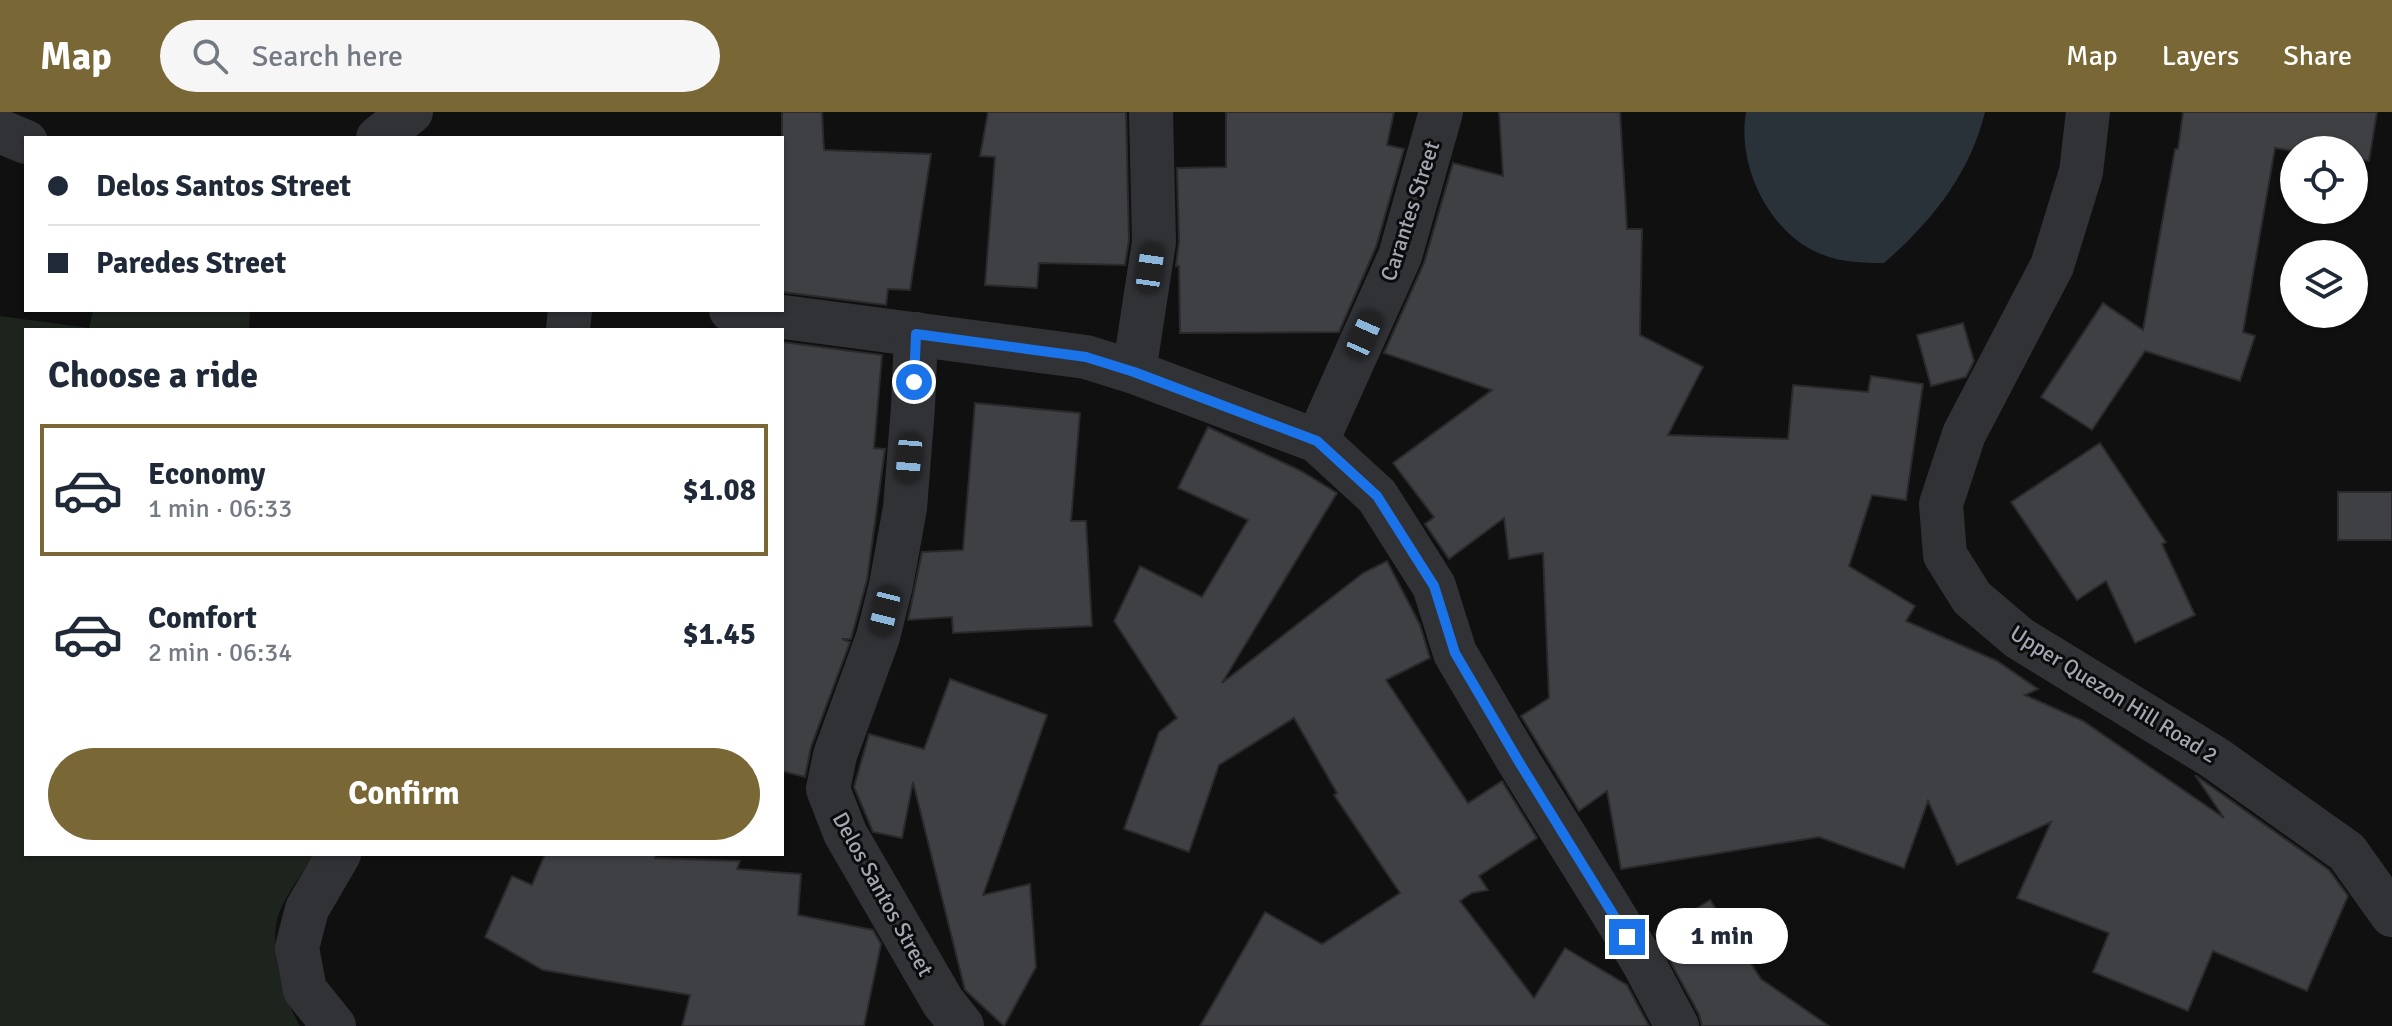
<!DOCTYPE html>
<meta charset="utf-8">
<style>
:root{--surface:#fff;--page:#f6f6f7;--text:#1f2937;--muted:#747a83;--line:#e0e1e3;--accent:#796735}
body{margin:0;font-family:Signika,sans-serif;background:var(--page);color:var(--text);height:100vh;display:flex;flex-direction:column;font-size:30px;white-space:nowrap}
*{box-sizing:border-box;margin:0}
p{font-size:26px;color:var(--muted)}
.icon{flex:none;width:44px;height:44px;fill:none;stroke:currentColor;stroke-width:2;stroke-linecap:round;stroke-linejoin:round}
.map{position:relative;flex:1;overflow:hidden}
.drawer{position:absolute;left:24px;top:216px;width:760px;height:528px;display:flex;flex-direction:column;background:var(--surface);border-radius:0px;box-shadow:0 2px 6px #0004}
.drawer>*{flex:none}
.top-card{position:absolute;left:24px;top:24px;width:760px;height:176px;border-radius:0px;box-shadow:0 2px 6px #0004;display:grid;align-content:center;height:176px;padding:0 24px;background:var(--surface)}
.fabs{position:absolute;left:2280px;top:24px;display:grid;gap:16px}
.fabs a{display:grid;place-items:center;width:88px;height:88px;border-radius:50%;background:var(--surface);box-shadow:0 2px 6px #0004;font-size:40px}
.end{position:absolute;width:36px;height:36px;margin:-18px;border:10px solid #1a73e8;background:#fff;box-shadow:0 0 0 4px #fff}
.from{border-radius:50%}
.bubble{position:absolute;height:56px;border-radius:28px;background:var(--surface);box-shadow:0 2px 6px #0004;font-size:26px;font-weight:800;line-height:56px;text-align:center}
.car{position:absolute;width:24px;height:48px;margin:-24px -12px;border-radius:10px;box-shadow:0 0 6px 2px #0007;background:linear-gradient(#222 24%,#8ab4d8 0 40%,#222 0 76%,#8ab4d8 0 86%,#222 0)}
.top-card b{display:flex;align-items:center;gap:28px;height:76px;font-size:30px}
.top-card b+b{border-top:2px solid var(--line)}
.top-card i{width:20px;height:20px;background:var(--text)}
ul{padding:0;list-style:none}
li{display:flex;align-items:center;gap:24px;height:132px;margin:0 16px 12px;padding:0 8px;border:4px solid transparent;border-radius:0px}
li div{flex:1}
li b{display:block;font-size:30px}
li em{font-style:normal;font-weight:800}
li.selected{border-color:var(--accent)}
li>.icon{width:72px;height:72px;stroke-width:1.5}
h2{padding:0 24px;font-size:36px;line-height:96px}
.action{display:flex;gap:16px;margin-top:auto;padding:16px 24px}
.action a{flex:1;height:92px;border-radius:48px;background:var(--accent);color:#fff;font-size:32px;font-weight:800;line-height:92px;text-align:center}
header{display:flex;align-items:center;gap:48px;box-sizing:border-box;height:112px;padding:0 40px;background:var(--accent);color:#fff}
header strong{font-size:38px}
nav{display:flex;gap:44px;margin-inline-start:auto;font-size:28px}
.search{width:560px;height:72px;background:var(--page);display:flex;align-items:center;gap:20px;box-sizing:border-box;padding:0 28px;border-radius:44px;color:var(--muted);font-size:30px}
.map>svg:first-child{display:block}
.green{fill:#1d241e}
.water{fill:#2a3239}
.building{fill:#3f4044;stroke:#2a2a2d;stroke-width:2}
.lines{fill:none;stroke-linecap:round;stroke-linejoin:round}
.street{stroke:#313236;stroke-width:44}
.route{stroke:#1a73e8;stroke-width:10}
.labels{text-anchor:middle;dominant-baseline:central;stroke-width:6;stroke-linejoin:round;paint-order:stroke}
.street-label{font-size:22px;fill:#a2a6b1;stroke:#0b0b0c}
</style>
<header>
<strong>Map</strong>
<div class="search"><svg class="icon" aria-label="search" viewBox="0 0 24 24"><circle cx="10" cy="10" r="6"/><path d="M15 15l6 6"/></svg>Search here</div>
<nav><a>Map</a><a>Layers</a><a>Share</a></nav>
</header>
<div class="map">
<svg width="2392" height="914" viewBox="0 0 2392 914">
<rect width="100%" height="100%" fill="#101011"/>
<path class="green" d="M 93,198 L 250,198 L 249,218 L 26,218 L 26,742 L 314,742 C 303,761 287,781 279,801 C 267,832 284,887 300,914 L 0,914 L 0,204 L 89,216 Z"/>
<path class="water" d="M 1746,0 L 1985,0 C 1970,62 1931,110 1884,151 C 1859,151 1835,150 1812,138 C 1766,114 1737,51 1746,0 Z"/>
<g class="building">
<path d="M 782,0 L 822,0 L 824,38 L 931,42 L 910,178 L 888,177 L 886,193 L 782,180 Z"/>
<path d="M 988,0 L 1126,0 L 1129,128 L 1125,153 L 1039,151 L 1037,176 L 985,173 L 995,45 L 980,44 Z"/>
<path d="M 1226,0 L 1394,0 L 1387,33 L 1404,37 L 1376,135 L 1339,220 L 1180,221 L 1179,154 L 1176,154 L 1179,129 L 1177,56 L 1226,55 Z"/>
<path d="M 1499,0 L 1620,0 L 1627,117 L 1642,117 L 1640,223 L 1703,255 L 1668,323 L 1788,327 L 1793,273 L 1868,280 L 1871,264 L 1923,272 L 1906,388 L 1872,383 L 1849,454 L 1915,494 L 1906,509 L 1997,549 L 2038,577 L 2025,583 L 2083,609 L 2224,706 L 2195,663 L 2329,758 L 2348,784 L 2307,879 L 2213,839 L 2188,899 L 2093,860 L 2109,821 L 2017,786 L 2051,710 L 1957,753 L 1928,689 L 1904,756 L 1819,725 L 1621,757 L 1607,679 L 1579,699 L 1521,604 L 1549,586 L 1543,441 L 1509,447 L 1504,406 L 1449,447 L 1425,412 L 1434,405 L 1393,351 L 1492,278 L 1384,241 L 1424,151 L 1453,51 L 1503,64 Z"/>
<path d="M 2183,0 L 2377,0 L 2369,49 L 2354,47 L 2354,38 L 2294,39 L 2275,36 L 2243,220 L 2255,224 L 2240,269 L 2145,239 L 2092,318 L 2041,285 L 2103,191 L 2143,218 L 2175,37 L 2178,37 Z"/>
<path d="M 1963,211 L 1974,249 L 1966,265 L 1931,274 L 1917,223 Z"/>
<path d="M 782,230 L 882,243 L 874,336 L 885,337 L 867,468 L 851,527 L 842,527 L 850,530 L 811,635 L 805,665 L 782,659 Z"/>
<path d="M 975,291 L 1080,301 L 1071,409 L 1086,409 L 1092,514 L 953,521 L 952,505 L 908,508 L 922,440 L 963,438 Z"/>
<path d="M 1208,315 L 1301,359 L 1337,381 L 1222,571 L 1363,461 L 1387,449 L 1420,513 L 1430,546 L 1386,568 L 1468,691 L 1502,669 L 1537,726 L 1479,764 L 1488,778 L 1472,781 L 1460,789 L 1534,886 L 1565,836 L 1627,873 L 1649,914 L 1200,914 L 1265,800 L 1322,832 L 1400,781 L 1334,683 L 1337,681 L 1294,606 L 1219,653 L 1189,740 L 1124,717 L 1159,620 L 1177,606 L 1114,509 L 1140,454 L 1202,485 L 1248,408 L 1178,376 Z"/>
<path d="M 2100,331 L 2166,430 L 2162,432 L 2195,503 L 2135,531 L 2106,469 L 2077,488 L 2011,390 Z"/>
<rect x="2338" y="380" width="54" height="48"/>
<path d="M 950,567 L 1047,603 L 983,783 L 1030,772 L 1036,855 L 1004,914 L 965,878 L 913,670 L 902,726 L 873,720 L 854,675 L 869,622 L 924,637 Z"/>
<path d="M 545,742 L 656,742 L 655,746 L 740,749 L 737,757 L 801,762 L 798,803 L 873,818 L 881,832 L 864,914 L 682,914 L 690,883 L 543,858 L 485,825 L 512,764 L 532,773 Z"/>
<path d="M 1710,788 L 1761,867 L 1829,914 L 1702,914 L 1699,902 L 1655,822 Z"/>
</g>
<g class="lines">
<g class="street">
<path d="M 2088,0 L 2081,60 L 2052,154 L 1964,322 L 1941,392 L 1945,443 L 1972,486 L 2019,526 L 2215,646 L 2347,740 L 2392,803"/>
<path d="M 0,19 L 26,30"/>
<path d="M 378,26 L 411,0"/>
<path d="M 731,198 L 1086,245 L 1134,260 L 1317,329 L 1377,384 L 1434,474 L 1455,541 L 1519,650 L 1643,850 L 1677,914"/>
<path d="M 568,218 L 570,198"/>
<path d="M 916,222 L 913,295 L 905,396 L 891,473 L 878,525 L 835,643 L 828,677 L 845,721 L 943,890 L 962,914"/>
<path d="M 1134,260 L 1154,130 L 1151,0"/>
<path d="M 1317,329 L 1400,144 L 1441,0"/>
<path d="M 334,914 L 305,878 L 297,836 L 307,797 L 339,742"/>
</g>
</g>
<g class="lines">
<path class="route" d="M 914,270 L 916,222 L 1086,245 L 1134,260 L 1317,329 L 1377,384 L 1434,474 L 1455,541 L 1519,650 L 1627,825"/>
</g>
<g class="labels">
<g class="street-label">
<text transform="translate(1410 99) rotate(-72)">Carantes Street</text>
<text transform="translate(2114 582) rotate(32)">Upper Quezon Hill Road 2</text>
<text transform="translate(883 782) rotate(61)">Delos Santos Street</text>
</g>
</g>
</svg>
<div class="fabs">
<a><svg class="icon" aria-label="locate" viewBox="0 0 24 24"><circle cx="12" cy="12" r="6"/><path d="M12 2v4M12 18v4M2 12h4M18 12h4"/></svg></a>
<a><svg class="icon" aria-label="layers" viewBox="0 0 24 24"><path d="M12 4l9 5-9 5-9-5zM3 14l9 5 9-5"/></svg></a>
</div>
<i class="end from" style="left:914px;top:270px"></i>
<i class="end" style="left:1627px;top:825px"></i>
<div class="bubble" style="left:1656px;top:796px;width:132px">1 min</div>
<i class="car" style="left:1150px;top:156px;rotate:8deg"></i>
<i class="car" style="left:1364px;top:223px;rotate:24deg"></i>
<i class="car" style="left:909px;top:346px;rotate:185deg"></i>
<i class="car" style="left:885px;top:499px;rotate:194deg"></i>
<div class="top-card">
<b><i class="from"></i>Delos Santos Street</b>
<b><i></i>Paredes Street</b>
</div>
<section class="drawer">
<h2>Choose a ride</h2>
<ul>
<li class="selected"><svg class="icon" aria-label="car" viewBox="0 0 24 24"><path d="M5 17H2v-5l4-1 3-4h7l3 4 3 1v5h-3M9 17h6M6 11h13"/><circle cx="7" cy="17" r="2"/><circle cx="17" cy="17" r="2"/></svg><div><b>Economy</b><p>1 min · 06:33</p></div><em>$1.08</em></li>
<li><svg class="icon" aria-label="car" viewBox="0 0 24 24"><path d="M5 17H2v-5l4-1 3-4h7l3 4 3 1v5h-3M9 17h6M6 11h13"/><circle cx="7" cy="17" r="2"/><circle cx="17" cy="17" r="2"/></svg><div><b>Comfort</b><p>2 min · 06:34</p></div><em>$1.45</em></li>
</ul>
<div class="action"><a>Confirm</a></div>
</section>
</div>
